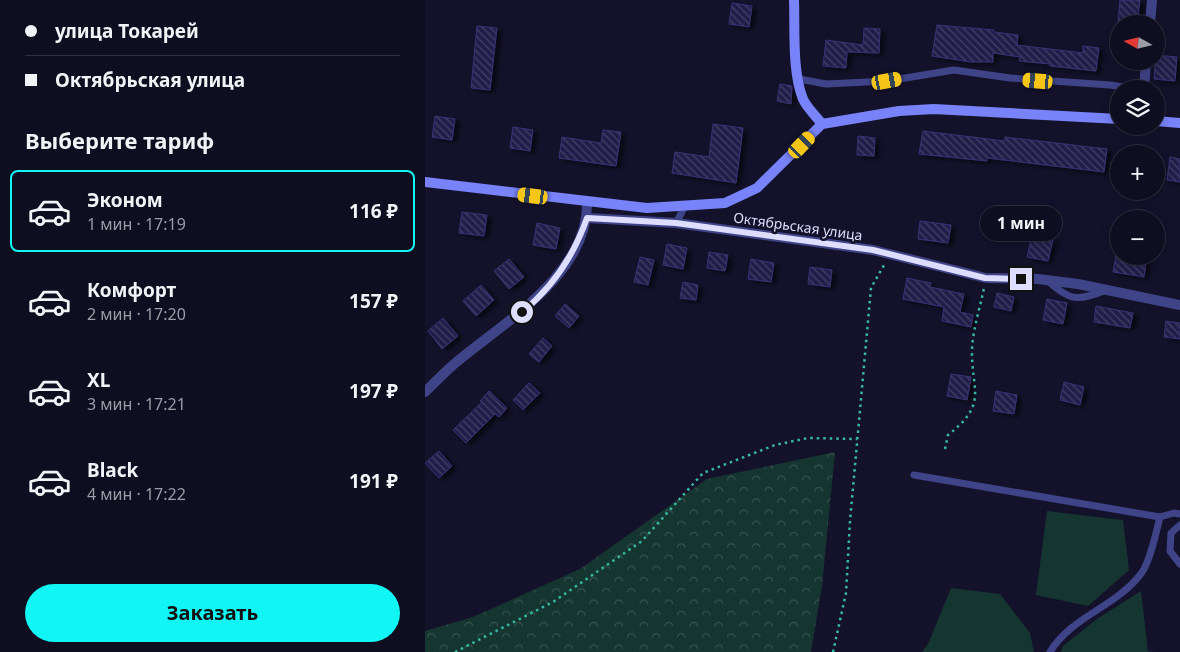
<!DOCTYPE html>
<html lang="ru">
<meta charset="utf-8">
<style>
:root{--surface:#0f0e20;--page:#181729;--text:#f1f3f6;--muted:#9b9ca5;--line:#2f2e3e;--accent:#11f6f4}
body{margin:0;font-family:"Noto Sans",sans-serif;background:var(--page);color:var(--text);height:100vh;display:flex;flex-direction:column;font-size:19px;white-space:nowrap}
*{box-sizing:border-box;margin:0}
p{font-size:16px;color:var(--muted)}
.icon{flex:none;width:28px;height:28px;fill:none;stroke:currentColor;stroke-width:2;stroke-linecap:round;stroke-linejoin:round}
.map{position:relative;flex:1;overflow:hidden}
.drawer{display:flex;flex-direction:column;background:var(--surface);width:425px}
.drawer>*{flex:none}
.guide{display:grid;align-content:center;height:110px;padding:0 25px;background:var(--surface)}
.needle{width:32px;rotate:278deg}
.tools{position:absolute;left:685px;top:15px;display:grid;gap:10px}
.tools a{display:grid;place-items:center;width:55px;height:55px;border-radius:50%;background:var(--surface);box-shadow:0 2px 12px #0003,0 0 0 1px var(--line);font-size:25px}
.end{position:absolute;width:22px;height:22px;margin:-11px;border:6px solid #ddddfe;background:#111;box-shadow:0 0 0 2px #111}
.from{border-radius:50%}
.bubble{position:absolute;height:35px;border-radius:18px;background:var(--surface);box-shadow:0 2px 12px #0003,0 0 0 1px var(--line);font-size:16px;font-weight:700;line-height:35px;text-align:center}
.car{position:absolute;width:15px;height:30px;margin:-15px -8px;border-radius:6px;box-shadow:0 0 4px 1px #0007;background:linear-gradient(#f5c518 24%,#345 0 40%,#f5c518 0 76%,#345 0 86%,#f5c518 0)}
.guide b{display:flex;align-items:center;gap:18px;height:48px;font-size:19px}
.guide b+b{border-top:1px solid var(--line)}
.guide i{width:12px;height:12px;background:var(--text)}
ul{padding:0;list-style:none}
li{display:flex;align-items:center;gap:15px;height:82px;margin:0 10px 8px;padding:0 15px;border:2px solid transparent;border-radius:8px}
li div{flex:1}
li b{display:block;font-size:19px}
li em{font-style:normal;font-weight:700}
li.current{border-color:var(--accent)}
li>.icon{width:45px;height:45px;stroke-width:1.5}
h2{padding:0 25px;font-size:22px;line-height:60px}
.cta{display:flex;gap:10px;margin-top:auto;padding:10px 25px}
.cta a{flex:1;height:58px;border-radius:30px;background:var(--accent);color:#111;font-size:20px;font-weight:700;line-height:58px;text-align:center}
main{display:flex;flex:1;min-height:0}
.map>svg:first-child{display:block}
.grass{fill:#153530}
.forest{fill:url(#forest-crowns)}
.building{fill:url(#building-back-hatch);stroke:#383276;filter:url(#shadow)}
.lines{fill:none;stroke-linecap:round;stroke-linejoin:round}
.path{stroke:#36b9a3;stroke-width:2.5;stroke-dasharray:2.5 4;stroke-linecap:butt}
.lane{stroke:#3f4488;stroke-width:7}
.street{stroke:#3f4488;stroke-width:10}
.secondary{stroke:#7883fa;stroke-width:10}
.route{stroke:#ddddfe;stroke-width:6}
.labels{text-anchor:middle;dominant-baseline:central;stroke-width:5;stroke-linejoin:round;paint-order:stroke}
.street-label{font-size:14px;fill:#ddddfe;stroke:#14122b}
</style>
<main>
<section class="drawer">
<div class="guide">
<b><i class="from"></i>улица Токарей</b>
<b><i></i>Октябрьская улица</b>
</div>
<h2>Выберите тариф</h2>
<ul>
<li class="current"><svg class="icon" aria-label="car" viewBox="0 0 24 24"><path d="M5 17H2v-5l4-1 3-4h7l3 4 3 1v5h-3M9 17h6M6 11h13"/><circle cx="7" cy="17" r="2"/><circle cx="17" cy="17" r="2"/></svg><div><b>Эконом</b><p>1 мин · 17:19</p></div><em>116 ₽</em></li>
<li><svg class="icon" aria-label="car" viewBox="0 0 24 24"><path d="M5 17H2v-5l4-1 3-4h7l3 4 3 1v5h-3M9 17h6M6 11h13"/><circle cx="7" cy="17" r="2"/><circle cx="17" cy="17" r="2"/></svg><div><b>Комфорт</b><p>2 мин · 17:20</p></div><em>157 ₽</em></li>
<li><svg class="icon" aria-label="car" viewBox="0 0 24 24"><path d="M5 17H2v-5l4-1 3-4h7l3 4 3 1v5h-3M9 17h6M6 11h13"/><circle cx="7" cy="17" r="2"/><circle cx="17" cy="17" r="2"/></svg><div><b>XL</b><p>3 мин · 17:21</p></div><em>197 ₽</em></li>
<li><svg class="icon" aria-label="car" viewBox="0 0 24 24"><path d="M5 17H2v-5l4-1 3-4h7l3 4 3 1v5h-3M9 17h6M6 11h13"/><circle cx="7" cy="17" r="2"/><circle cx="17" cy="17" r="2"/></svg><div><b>Black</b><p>4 мин · 17:22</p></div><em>191 ₽</em></li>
</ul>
<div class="cta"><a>Заказать</a></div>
</section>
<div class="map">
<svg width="755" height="652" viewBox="0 0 755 652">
<defs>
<pattern id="forest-crowns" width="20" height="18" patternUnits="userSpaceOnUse" patternTransform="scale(1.25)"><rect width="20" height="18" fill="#153530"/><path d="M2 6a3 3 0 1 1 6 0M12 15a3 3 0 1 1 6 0" fill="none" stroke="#37524f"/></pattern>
<pattern id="building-back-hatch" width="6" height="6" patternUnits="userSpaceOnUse" patternTransform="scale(1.25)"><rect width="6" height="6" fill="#231f4b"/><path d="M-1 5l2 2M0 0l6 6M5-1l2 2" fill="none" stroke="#423f66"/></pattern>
<filter id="shadow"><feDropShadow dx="4.5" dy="2.5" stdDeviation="2.5" flood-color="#0009"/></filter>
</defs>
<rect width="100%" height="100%" fill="#14122b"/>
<g class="grass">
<path d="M 622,511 L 698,520 L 704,570 L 663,606 L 611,595 Z"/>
<path d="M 526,588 L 575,594 L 605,633 L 609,652 L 497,652 L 503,644 Z"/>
<path d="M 716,591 L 723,651 L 729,652 L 636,652 L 638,646 L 672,619 Z"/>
</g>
<path class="forest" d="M 410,452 L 397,586 L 386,652 L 0,652 L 0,631 L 48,617 L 155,569 L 282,479 Z"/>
<g class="building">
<path d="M 695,0 L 715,0 L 712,24 L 693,22 Z"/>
<path d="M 307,3 L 327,6 L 324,27 L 304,24 Z"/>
<path d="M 512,25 L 569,30 L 569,32 L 593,35 L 592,45 L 658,53 L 658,46 L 674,48 L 671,71 L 625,66 L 625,64 L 594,61 L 595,57 L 568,53 L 568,62 L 546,62 L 507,56 Z"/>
<path d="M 52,26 L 72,28 L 65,90 L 46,88 Z"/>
<path d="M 439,28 L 455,29 L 454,53 L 422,52 L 421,68 L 398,66 L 401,40 L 438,45 Z"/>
<path d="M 731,55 L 752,57 L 750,81 L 729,79 Z"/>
<path d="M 355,84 L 367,86 L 366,104 L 352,101 Z"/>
<path d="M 10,116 L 30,119 L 27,140 L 7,137 Z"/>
<path d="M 288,124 L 318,128 L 311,183 L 247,173 L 250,152 L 284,157 Z"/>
<path d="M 88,127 L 108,130 L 105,151 L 85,148 Z"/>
<path d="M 178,130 L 196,132 L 191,166 L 134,158 L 137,137 L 176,143 Z"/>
<path d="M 498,131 L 580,141 L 580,137 L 682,149 L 679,172 L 562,158 L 562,161 L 494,154 Z"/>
<path d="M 433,136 L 450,138 L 449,156 L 432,155 Z"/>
<path d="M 745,157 L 755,159 L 755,182 L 742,180 Z"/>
<path d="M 37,212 L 62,215 L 59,236 L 34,233 Z"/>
<path d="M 495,221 L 526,225 L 523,243 L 493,239 Z"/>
<path d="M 112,223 L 135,228 L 131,249 L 108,245 Z"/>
<path d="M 607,235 L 628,240 L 623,261 L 602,257 Z"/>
<path d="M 242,244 L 262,248 L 258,269 L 238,265 Z"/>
<path d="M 284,252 L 303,255 L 300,271 L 282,268 Z"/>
<path d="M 691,256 L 722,256 L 719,277 L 688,272 Z"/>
<path d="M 215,257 L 229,260 L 223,285 L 209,282 Z"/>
<path d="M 84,259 L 99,277 L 84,289 L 69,271 Z"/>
<path d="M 326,259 L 349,263 L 346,282 L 323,279 Z"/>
<path d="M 385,267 L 407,270 L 405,287 L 383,284 Z"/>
<path d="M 482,278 L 506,283 L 505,287 L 539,294 L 535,312 L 548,315 L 546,327 L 517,321 L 519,307 L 478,299 Z"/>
<path d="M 258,282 L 273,285 L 271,300 L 255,298 Z"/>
<path d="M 56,285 L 69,300 L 51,316 L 38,301 Z"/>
<path d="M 572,293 L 589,297 L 586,311 L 569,307 Z"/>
<path d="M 622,299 L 642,303 L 638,324 L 618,320 Z"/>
<path d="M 140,304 L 154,316 L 144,328 L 130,316 Z"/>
<path d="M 671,306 L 708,313 L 705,328 L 669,322 Z"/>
<path d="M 18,318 L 33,336 L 17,349 L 3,331 Z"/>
<path d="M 741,321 L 755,323 L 755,339 L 739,337 Z"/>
<path d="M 118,338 L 127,346 L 114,362 L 104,354 Z"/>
<path d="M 526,374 L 546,377 L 542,400 L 522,396 Z"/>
<path d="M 639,382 L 659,387 L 655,405 L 635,400 Z"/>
<path d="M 104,383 L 115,393 L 98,410 L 88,400 Z"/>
<path d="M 64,391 L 82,408 L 74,417 L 70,414 L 41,443 L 28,430 L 57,402 L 55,401 Z"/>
<path d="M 571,391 L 592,395 L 589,414 L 568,411 Z"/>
<path d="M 14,451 L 27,466 L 14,478 L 0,463 Z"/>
</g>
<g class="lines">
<g class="path">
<path d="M 520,449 L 523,435 C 564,403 546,391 547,349 C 548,329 555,308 559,288"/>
<path d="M 30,652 L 128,602 L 217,541 L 278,473 L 350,445 L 383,438 L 432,439"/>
<path d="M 408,652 L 421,593 L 425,521 L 446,288 L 459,265"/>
</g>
<g class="lane">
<path d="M 374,79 L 401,84 L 462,81 L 529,70 L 585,78 L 685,85 L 710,89"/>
<path d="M 251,223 L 260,206"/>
<path d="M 622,280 C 645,302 654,301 681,290"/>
<path d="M 489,475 L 735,517 L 749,513 L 755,514"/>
<path d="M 755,525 L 746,533 L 745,551 L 755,564"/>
<path d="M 625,652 C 646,617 690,607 715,575 C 725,564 731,532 735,517"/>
</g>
<g class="street">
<path d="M 725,24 L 727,0"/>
<path d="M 719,89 L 721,61"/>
<path d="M 163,218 L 251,223 L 448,250 L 561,278 L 613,279 L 653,284 L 755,305"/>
<path d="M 0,392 C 9,383 18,374 28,365 C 76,324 163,275 162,203"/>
</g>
<g class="secondary">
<path d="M 369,0 C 370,29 367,72 378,99 C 382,108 391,116 397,124"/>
<path d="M 731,121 L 755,123"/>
<path d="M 0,182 L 222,208 L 300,203 L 332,188 L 397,124 L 474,111 L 509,109 L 694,119"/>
</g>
</g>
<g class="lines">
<path class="route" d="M 97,312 C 127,288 149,255 162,218 L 251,223 L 448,250 L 560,278 L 596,279"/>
</g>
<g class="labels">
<g class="street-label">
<text transform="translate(373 226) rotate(8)">Октябрьская улица</text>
</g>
</g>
</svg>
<div class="tools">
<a><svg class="needle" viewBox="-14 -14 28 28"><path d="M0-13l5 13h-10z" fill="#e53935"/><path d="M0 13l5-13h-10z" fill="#9b9ca5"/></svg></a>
<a><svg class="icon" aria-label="layers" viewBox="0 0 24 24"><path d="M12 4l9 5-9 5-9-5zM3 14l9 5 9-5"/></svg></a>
<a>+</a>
<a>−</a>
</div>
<i class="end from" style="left:97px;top:312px"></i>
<i class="end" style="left:596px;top:279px"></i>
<div class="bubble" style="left:555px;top:206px;width:82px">1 мин</div>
<i class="car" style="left:462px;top:81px;rotate:80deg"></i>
<i class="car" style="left:613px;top:81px;rotate:275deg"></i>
<i class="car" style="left:377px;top:145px;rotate:44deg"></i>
<i class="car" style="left:108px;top:196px;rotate:277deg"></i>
</div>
</main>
